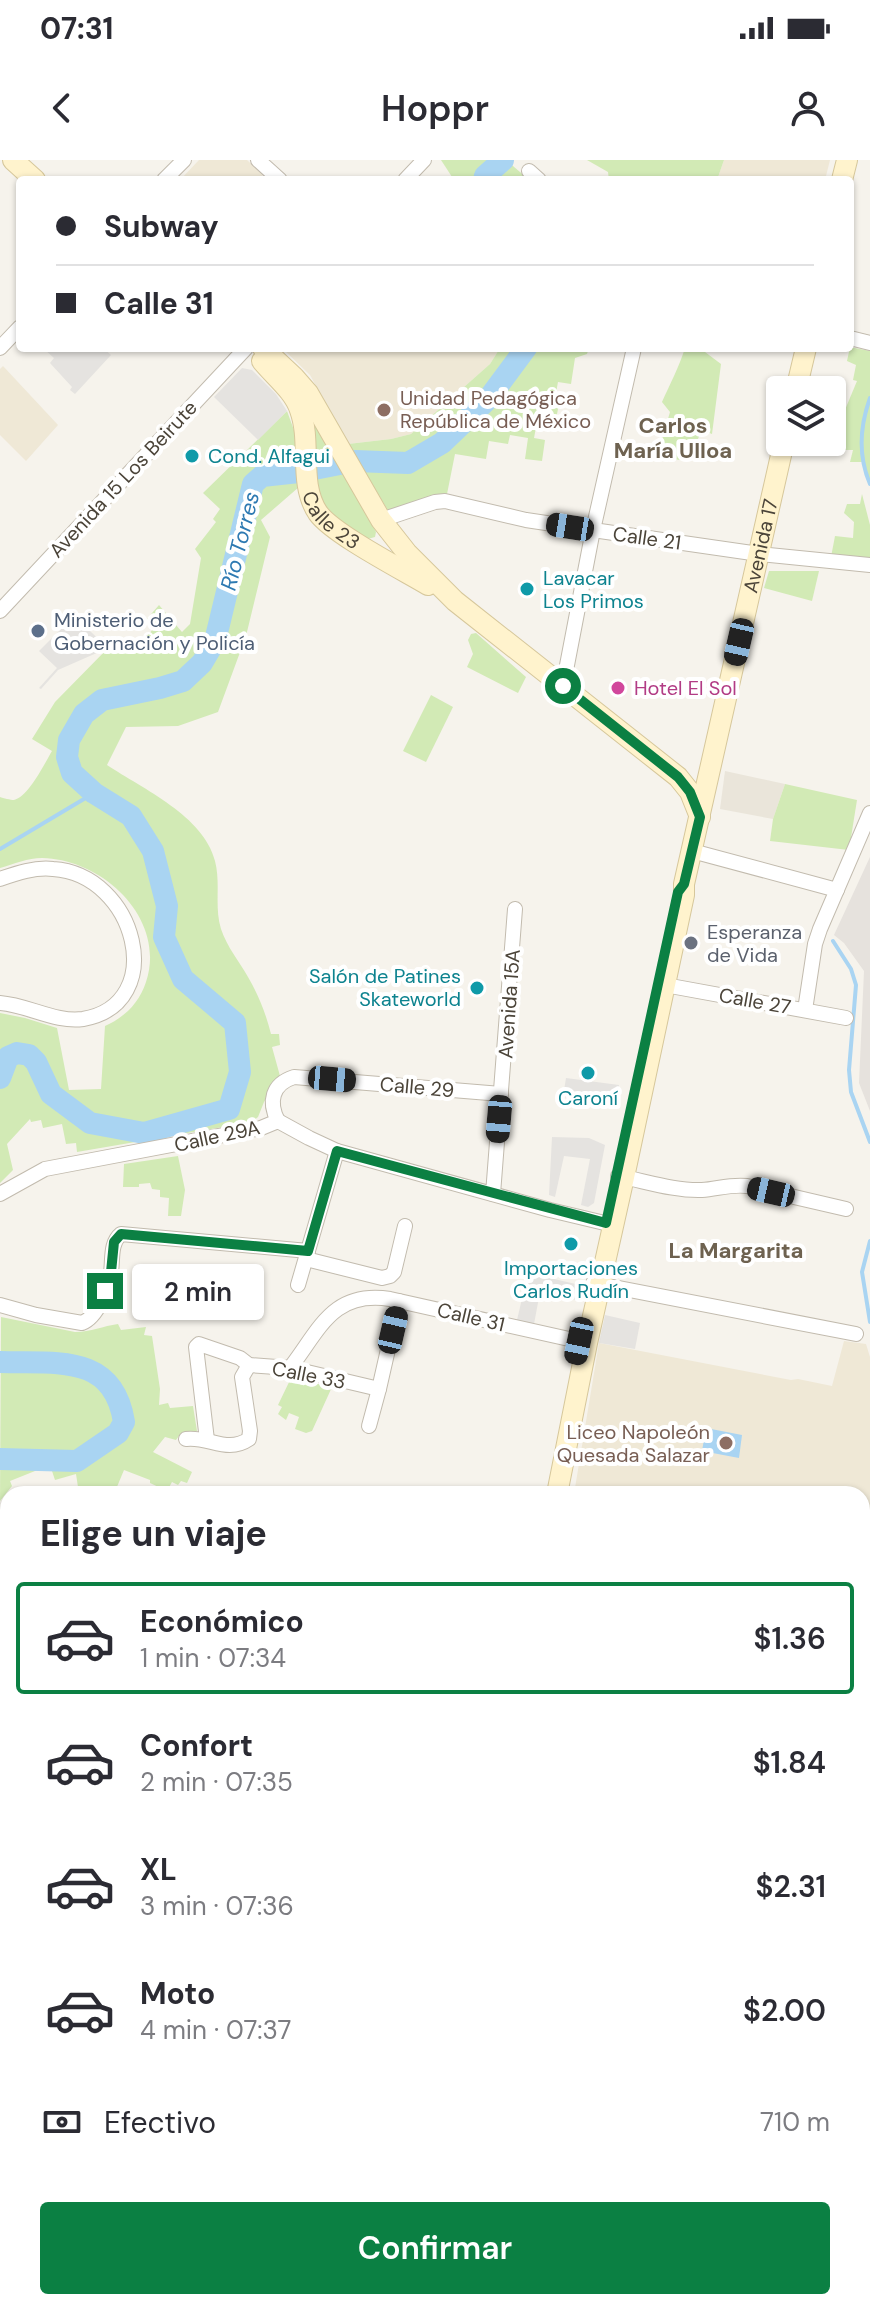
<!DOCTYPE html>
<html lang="es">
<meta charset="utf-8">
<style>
:root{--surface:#fff;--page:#f2f2f3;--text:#2b2b33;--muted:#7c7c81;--line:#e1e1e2;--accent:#0b8043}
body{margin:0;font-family:"DM Sans",sans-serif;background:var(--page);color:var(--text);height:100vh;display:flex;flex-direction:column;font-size:30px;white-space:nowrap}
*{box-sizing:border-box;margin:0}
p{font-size:26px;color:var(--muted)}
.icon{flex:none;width:44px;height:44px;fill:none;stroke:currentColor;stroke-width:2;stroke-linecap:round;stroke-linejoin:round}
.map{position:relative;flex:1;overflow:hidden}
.details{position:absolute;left:0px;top:1326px;width:870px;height:824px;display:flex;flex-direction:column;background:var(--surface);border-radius:24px 24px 0 0;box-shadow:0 2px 6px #0004}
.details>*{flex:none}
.hud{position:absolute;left:16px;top:16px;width:838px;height:176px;border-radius:8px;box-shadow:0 2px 6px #0004;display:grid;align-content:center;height:176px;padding:0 40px;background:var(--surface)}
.tools{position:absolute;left:766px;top:216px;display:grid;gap:16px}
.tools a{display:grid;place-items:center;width:80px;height:80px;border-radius:8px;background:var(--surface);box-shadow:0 2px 6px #0004;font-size:40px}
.end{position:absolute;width:36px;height:36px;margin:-18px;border:10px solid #0b8043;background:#fff;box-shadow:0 0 0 4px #fff}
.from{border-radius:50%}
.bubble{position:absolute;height:56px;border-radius:8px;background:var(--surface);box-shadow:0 2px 6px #0004;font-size:26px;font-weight:600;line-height:56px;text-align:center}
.car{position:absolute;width:24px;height:48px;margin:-24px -12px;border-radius:10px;box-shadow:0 0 6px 2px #0007;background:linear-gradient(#222 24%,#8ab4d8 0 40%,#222 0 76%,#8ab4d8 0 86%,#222 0)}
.hud b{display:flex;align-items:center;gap:28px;height:76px;font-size:30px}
.hud b+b{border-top:2px solid var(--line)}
.hud i{width:20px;height:20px;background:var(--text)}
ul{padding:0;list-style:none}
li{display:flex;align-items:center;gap:24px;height:112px;margin:0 16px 12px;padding:0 24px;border:4px solid transparent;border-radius:8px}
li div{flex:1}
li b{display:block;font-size:30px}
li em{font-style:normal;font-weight:600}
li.current{border-color:var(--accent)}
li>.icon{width:72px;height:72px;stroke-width:1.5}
h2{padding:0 40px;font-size:36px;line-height:96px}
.pay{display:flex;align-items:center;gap:20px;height:88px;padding:0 40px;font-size:30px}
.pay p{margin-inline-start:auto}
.cta{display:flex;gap:16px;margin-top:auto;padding:16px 40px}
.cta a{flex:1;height:92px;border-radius:8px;background:var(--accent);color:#fff;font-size:32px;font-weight:600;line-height:92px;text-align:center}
.status{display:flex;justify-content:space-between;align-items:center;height:56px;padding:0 40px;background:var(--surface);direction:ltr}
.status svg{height:22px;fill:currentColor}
header{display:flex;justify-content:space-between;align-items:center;height:104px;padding:0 40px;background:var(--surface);font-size:36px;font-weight:600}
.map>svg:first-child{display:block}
.residential{fill:#eae5da}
.industrial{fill:#e6e2dd}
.education{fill:#efe8d6}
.green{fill:#d2eab5}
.parking{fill:#e5e3e0}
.water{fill:#a9d4f2}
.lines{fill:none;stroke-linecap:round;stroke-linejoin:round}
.stream{stroke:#a9d4f2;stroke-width:4}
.river{stroke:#a9d4f2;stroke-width:22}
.street-casing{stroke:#c2bbae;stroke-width:16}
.secondary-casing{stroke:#d6c79b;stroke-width:22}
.highway-casing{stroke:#e0a43c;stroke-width:28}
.street{stroke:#fff;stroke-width:14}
.secondary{stroke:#fff3cd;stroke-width:20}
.highway{stroke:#ffcf6e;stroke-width:26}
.route{stroke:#0b8043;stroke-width:10}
.education-dot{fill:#8d6e63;stroke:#fff;stroke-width:3}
.culture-dot{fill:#0f9aa8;stroke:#fff;stroke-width:3}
.service-dot{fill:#5c6f8a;stroke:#fff;stroke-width:3}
.hotel-dot{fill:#d1479c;stroke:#fff;stroke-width:3}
.worship-dot{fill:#6b7280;stroke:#fff;stroke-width:3}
.labels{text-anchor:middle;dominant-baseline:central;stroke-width:8;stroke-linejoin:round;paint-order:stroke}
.education-label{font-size:20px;fill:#785e54;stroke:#fff;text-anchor:start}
.culture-label{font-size:20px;fill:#0d838f;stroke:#fff;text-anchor:start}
.street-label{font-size:20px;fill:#4b4439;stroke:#fff}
.service-label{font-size:20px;fill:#4e5e75;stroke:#fff;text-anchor:start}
.hotel-label{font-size:20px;fill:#b23c85;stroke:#fff;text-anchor:start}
.worship-label{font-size:20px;fill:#5b616d;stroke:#fff;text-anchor:start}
.neighbourhood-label{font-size:22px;font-weight:bold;fill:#6e6250;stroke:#fff}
.water-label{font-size:22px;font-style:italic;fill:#2e7ab2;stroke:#fff}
</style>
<div class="status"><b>07:31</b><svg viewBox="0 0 49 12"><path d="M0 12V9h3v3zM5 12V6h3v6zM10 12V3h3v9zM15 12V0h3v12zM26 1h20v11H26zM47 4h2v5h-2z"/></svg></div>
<header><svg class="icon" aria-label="back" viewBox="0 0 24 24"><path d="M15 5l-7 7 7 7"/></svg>Hoppr<svg class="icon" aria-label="person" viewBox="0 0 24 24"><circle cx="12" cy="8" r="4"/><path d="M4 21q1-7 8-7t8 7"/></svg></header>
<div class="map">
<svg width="870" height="2150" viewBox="0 0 870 2150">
<rect width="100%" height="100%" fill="#f6f3ec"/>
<path class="residential" d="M 725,611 L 785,624 L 773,659 L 720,649 Z"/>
<path class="industrial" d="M 870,697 L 870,951 L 859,923 L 864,811 L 844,783 L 834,775 Z"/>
<g class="education">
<path d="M 199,0 L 247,0 L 263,15 L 258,20 L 180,20 Z"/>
<path d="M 724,0 L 830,0 L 825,20 L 717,20 Z"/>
<path d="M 282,188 L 500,188 L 490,204 L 411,274 L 391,279 L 348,284 L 310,215 Z"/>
<path d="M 3,206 L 58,265 L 26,301 L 0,275 L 0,209 Z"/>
<path d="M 844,1181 L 866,1184 L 870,1197 L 870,1408 L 862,1405 L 862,1334 L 574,1334 L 599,1183 L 791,1220 L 798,1219 L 832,1226 Z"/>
</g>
<g class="green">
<path d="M 441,0 L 506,0 L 527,18 L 454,20 Z"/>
<path d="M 587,0 L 724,0 L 717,20 L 609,20 L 608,12 Z"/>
<path d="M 850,187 L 870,191 L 870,324 L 863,302 L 850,302 L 853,290 L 840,290 L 840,282 L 832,281 L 857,221 L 853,220 L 856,205 L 847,201 Z"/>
<path d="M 500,188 L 589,188 L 587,194 L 575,198 L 571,224 L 558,222 L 555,238 L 560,239 L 555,264 L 537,262 L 534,278 L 545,280 L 542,301 L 525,299 L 528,278 L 510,275 L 508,284 L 489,281 L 486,299 L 455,294 L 447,334 L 395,352 L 389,352 L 348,284 L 391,279 L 411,274 L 490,204 Z"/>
<path d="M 685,188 L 705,188 L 705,192 L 721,204 L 712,274 L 702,270 L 688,301 L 657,297 L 670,252 L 662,242 C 670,224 679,207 685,188 Z"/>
<path d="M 287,251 L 295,273 L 299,327 L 261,360 L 270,377 L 246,476 L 218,552 L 178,566 L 126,567 L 107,605 C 143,629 204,656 215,701 C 221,724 214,746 221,769 C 227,787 239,801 248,817 C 259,836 266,854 271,874 L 279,874 L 280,885 L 272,887 L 280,916 L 264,942 L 258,957 L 252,962 L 77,992 L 76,983 L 66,984 L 62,964 L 43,968 L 41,960 L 31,962 L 30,959 L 7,984 L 13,1010 L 0,1023 L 0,853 L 25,858 L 57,868 L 69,930 L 101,929 L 105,866 C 125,857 139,843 146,822 C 167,759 103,699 42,698 C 28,698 14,704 0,708 L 0,637 C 3,638 11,640 14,640 C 28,637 45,603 52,591 L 32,579 L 55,542 L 108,488 L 118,481 L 124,487 L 133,478 L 140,484 L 154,468 L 146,460 L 159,445 L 182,472 L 190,464 L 201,398 L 195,389 L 216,362 L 213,359 L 220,349 L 203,333 Z"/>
<path d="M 312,253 L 376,372 L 375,377 L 364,380 L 325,353 L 315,325 Z"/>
<path d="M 862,334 L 870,365 L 870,399 L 831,397 L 835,376 L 853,378 L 854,362 L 844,353 L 847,344 L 860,344 Z"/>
<path d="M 769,411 L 819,411 L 812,441 L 764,428 Z"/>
<path d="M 476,473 L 526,517 L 518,533 L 467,507 L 473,494 L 468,480 L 471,474 Z"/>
<path d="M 431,535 L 453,547 L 426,602 L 403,591 Z"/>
<path d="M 785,624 L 857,640 L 849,690 L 770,681 L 773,659 Z"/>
<path d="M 178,996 L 185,1030 L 181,1056 L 168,1056 L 169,1038 L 160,1037 L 160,1030 L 152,1029 L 150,1023 L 139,1024 L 139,1027 L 123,1027 L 124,1004 Z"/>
<path d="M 1,1157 L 75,1172 C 91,1172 103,1166 118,1164 L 121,1170 L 146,1167 L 144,1175 L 152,1176 L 160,1229 L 159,1245 L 168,1243 L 170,1248 L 193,1246 L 197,1271 L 181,1273 L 176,1280 L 165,1277 L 153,1292 L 192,1312 L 187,1323 L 181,1321 L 178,1325 L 172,1322 L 167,1331 L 150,1323 L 150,1320 L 124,1310 L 114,1334 L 95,1334 L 95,1327 L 78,1327 L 76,1314 L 55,1320 L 50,1305 L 10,1321 L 12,1326 L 0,1341 Z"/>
<path d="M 291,1218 L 332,1227 L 312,1271 L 306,1273 L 295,1269 L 299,1257 L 289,1253 L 286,1260 L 278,1254 L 282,1247 L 278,1245 Z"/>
<path d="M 8,2058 L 8,2142 L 87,2142 L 88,2150 L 0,2150 L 0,2065 Z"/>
</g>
<g class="parking">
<path d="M 43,188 L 103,188 L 111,195 L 75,234 L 70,230 L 72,227 L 50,203 L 54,198 Z"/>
<path d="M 242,208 L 252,210 L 276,234 L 287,251 L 258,280 L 214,237 Z"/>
<path d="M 74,456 L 108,488 L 58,510 L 41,529 L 39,528 L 57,508 L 39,491 Z"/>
<path d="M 566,918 L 619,925 L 616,943 L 563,937 Z"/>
<path d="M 552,977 L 589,978 L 605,985 L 594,1043 L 588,1047 L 581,1045 L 590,999 L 564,996 L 555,1037 L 549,1035 Z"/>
<path d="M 528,1113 L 580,1125 L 576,1140 L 540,1132 L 534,1164 L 517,1160 Z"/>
<path d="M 605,1155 L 640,1163 L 635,1189 L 599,1183 Z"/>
</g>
<path class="water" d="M 706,1268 L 742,1275 L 739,1298 L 702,1291 Z"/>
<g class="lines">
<g class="stream">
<path d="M 870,238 C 860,266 858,296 870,324"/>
<path d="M 0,689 L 94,633"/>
<path d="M 833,781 L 851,809 L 856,825 L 849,910 L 851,932 L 870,982"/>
<path d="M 870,1081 L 862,1112 L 870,1162"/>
</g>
<g class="river">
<path d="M 484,20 L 485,16 L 503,0"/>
<path d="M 0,918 L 8,897 L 17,893 L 29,895 L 36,902 L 51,934 L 90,963 L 144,973 L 229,949 L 240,912 L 235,863 L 183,819 L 164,777 L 167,746 L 153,691 L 131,656 L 94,633 L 72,613 L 67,597 L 69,580 L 84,554 L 102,540 L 160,528 L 183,521 L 202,503 L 215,481 L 253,324 L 262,316 L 299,312 L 355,301 L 408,303 L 442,283 L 489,238 L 526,188"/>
<path d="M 0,1202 C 54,1204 113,1192 124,1262 L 118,1273 L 77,1301 L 0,1299"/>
<path d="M 55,2142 L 56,2150"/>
</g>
<g class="street-casing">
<g id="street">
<path d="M 258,0 L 280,20"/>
<path d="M 529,11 L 539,20"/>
<path d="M 164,20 L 184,0"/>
<path d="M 405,20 L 424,0"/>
<path d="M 850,178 L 870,183"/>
<path d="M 0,188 L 20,167"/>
<path d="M 381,360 L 435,342 L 445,341 L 526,360 L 593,370 L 759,394 L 870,405"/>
<path d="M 0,451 L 246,188"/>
<path d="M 563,526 L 593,370 L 634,188"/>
<path d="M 692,691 L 837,730"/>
<path d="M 0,719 C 17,713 35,707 53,709 C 136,714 170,844 83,859 C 56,863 28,845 0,843"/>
<path d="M 665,825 L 846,858"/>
<path d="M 805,850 L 815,784 L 820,769 L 870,653"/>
<path d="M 278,961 C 268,942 272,924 294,917 L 501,934"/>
<path d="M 618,1016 C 645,1021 674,1031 702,1030 C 717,1029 731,1024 747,1026 L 846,1049"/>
<path d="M 0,1034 L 45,1009 L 261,968 L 278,961 L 309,978 L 337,991 L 550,1050 L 613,1065"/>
<path d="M 493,1034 L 515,749"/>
<path d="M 306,1099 L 382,1118 L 390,1116 L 394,1112 L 405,1066"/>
<path d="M 593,1123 L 856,1174"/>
<path d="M 298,1125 L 337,991"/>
<path d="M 0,1145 L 36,1155 L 82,1163 C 98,1157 108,1128 111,1112 C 113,1099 110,1083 121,1074 L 308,1091"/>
<path d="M 290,1208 C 319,1171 332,1130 390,1139 L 587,1183"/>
<path d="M 369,1266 L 379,1229 L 399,1141"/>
<path d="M 186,1279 C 209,1276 227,1294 249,1279 L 250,1271 L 242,1217 L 249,1205"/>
<path d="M 207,1280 L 196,1187 L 199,1184 L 240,1198 L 249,1205 L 290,1208 L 379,1229"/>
<path d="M 0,1403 L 8,1391"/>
<path d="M 0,1440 L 8,1444"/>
<path d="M 0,1630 L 8,1612"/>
<path d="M 862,1648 L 870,1650"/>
<path d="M 0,1706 L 8,1715"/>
<path d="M 862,1812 L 870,1816"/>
<path d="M 0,1905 L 8,1904"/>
<path d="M 862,1998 L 870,2002"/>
<path d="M 256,2142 L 256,2150"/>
<path d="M 736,2142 L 740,2150"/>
</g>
</g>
<g class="secondary-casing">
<g id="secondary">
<path d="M 13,0 L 35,20"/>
<path d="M 842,20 L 847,0"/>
<path d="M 263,188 L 294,217 L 308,233 L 381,360 L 407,393 L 455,441 L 678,617 L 690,632 L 700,657"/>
<path id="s1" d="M 262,201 C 274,216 294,231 300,250 C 312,283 298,323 318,353 C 333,374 403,410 428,425"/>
<path d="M 796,230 L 806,188"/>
<path id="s2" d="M 557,1334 L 587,1183 L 624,1017 L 684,735 L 684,724 L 784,282"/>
<path d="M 432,2142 L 432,2150"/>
<path d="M 597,2142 L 598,2150"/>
</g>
</g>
<g class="highway-casing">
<g id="highway">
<path d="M 862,1458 L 870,1458"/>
<path d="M 862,1510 L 870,1509"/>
<path d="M 0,2010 L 8,2002"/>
<path d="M 0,2056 L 8,2046"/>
</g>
</g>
<use href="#street" class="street"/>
<use href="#secondary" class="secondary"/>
<use href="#highway" class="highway"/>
</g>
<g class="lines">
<path class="route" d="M 105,1131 L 111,1112 L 114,1082 L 121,1074 L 308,1091 L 337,991 L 606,1063 L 678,732 L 684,724 L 700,657 L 690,632 L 678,617 L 563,526"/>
</g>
<g class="education-dot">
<circle cx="384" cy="250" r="8"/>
<circle cx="726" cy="1283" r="8"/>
</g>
<g class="culture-dot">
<circle cx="192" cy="296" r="8"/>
<circle cx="527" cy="429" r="8"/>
<circle cx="477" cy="828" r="8"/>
<circle cx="588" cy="913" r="8"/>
<circle cx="571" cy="1084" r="8"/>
</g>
<circle class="service-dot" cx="38" cy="471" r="8"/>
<circle class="hotel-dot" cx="618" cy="528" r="8"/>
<circle class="worship-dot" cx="691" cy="783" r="8"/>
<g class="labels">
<g class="education-label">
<text x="400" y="238">Unidad Pedagógica<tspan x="400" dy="23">República de México</tspan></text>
<text x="710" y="1272" text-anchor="end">Liceo Napoleón<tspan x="710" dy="23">Quesada Salazar</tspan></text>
</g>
<g class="culture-label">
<text x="208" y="296">Cond. Alfagui</text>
<text x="543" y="418">Lavacar<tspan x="543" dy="23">Los Primos</tspan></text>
<text x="461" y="816" text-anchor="end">Salón de Patines<tspan x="461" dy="23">Skateworld</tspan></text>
<text x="588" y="938" text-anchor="middle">Caroní</text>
<text x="571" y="1108" text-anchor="middle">Importaciones<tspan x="571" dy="23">Carlos Rudín</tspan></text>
</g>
<g class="street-label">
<text transform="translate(123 319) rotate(-47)">Avenida 15 Los Beirute</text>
<text stroke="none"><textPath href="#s1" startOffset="182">Calle 23</textPath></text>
<text transform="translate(647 378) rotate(8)">Calle 21</text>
<text stroke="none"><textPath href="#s2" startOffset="970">Avenida 17</textPath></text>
<text transform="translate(755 841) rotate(10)">Calle 27</text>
<text transform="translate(509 844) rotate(-86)">Avenida 15A</text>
<text transform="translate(417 927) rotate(5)">Calle 29</text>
<text transform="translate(217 976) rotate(-12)">Calle 29A</text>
<text transform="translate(471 1157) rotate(13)">Calle 31</text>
<text transform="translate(309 1215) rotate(11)">Calle 33</text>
</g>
<g class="service-label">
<text x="54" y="460">Ministerio de<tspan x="54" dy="23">Gobernación y Policía</tspan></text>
</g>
<g class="hotel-label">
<text x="634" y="528">Hotel El Sol</text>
</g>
<g class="worship-label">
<text x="707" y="772">Esperanza<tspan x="707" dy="23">de Vida</tspan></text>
</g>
<g class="neighbourhood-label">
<text x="673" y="265">Carlos<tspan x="673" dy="25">María Ulloa</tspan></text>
<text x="736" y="1090">La Margarita</text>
</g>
<g class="water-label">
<text transform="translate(240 381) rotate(-76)">Río Torres</text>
</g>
</g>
</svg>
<div class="tools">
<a><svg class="icon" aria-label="layers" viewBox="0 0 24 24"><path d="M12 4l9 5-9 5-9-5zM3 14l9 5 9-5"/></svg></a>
</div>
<i class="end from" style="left:563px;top:526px"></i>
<i class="end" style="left:105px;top:1131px"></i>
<div class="bubble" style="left:132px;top:1104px;width:132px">2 min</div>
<i class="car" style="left:570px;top:367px;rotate:279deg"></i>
<i class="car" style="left:739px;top:482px;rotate:193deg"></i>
<i class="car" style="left:332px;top:919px;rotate:95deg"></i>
<i class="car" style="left:499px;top:959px;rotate:185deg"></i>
<i class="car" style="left:771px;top:1032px;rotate:283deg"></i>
<i class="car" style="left:393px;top:1170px;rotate:13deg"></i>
<i class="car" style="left:579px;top:1181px;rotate:192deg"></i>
<div class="hud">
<b><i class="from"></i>Subway</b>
<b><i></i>Calle 31</b>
</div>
<section class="details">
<h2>Elige un viaje</h2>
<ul>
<li class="current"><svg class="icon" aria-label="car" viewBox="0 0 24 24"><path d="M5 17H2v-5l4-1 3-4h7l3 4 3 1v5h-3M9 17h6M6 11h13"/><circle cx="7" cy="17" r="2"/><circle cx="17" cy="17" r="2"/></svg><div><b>Económico</b><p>1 min · 07:34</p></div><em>$1.36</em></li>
<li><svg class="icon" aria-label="car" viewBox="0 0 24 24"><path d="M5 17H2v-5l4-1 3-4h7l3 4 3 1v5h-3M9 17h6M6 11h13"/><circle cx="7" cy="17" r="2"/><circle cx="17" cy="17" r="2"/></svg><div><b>Confort</b><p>2 min · 07:35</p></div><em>$1.84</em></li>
<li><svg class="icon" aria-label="car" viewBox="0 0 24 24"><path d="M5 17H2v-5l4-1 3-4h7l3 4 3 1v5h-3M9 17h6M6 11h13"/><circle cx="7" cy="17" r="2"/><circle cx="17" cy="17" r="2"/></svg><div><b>XL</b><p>3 min · 07:36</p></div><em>$2.31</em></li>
<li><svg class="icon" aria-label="car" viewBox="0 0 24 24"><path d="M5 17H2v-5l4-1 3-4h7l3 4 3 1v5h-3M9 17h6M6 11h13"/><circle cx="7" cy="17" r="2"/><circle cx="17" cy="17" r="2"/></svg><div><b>Moto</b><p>4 min · 07:37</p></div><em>$2.00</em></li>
</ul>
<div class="pay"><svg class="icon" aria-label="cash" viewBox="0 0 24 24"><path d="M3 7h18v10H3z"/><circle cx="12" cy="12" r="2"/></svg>Efectivo<p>710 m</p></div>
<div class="cta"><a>Confirmar</a></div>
</section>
</div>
